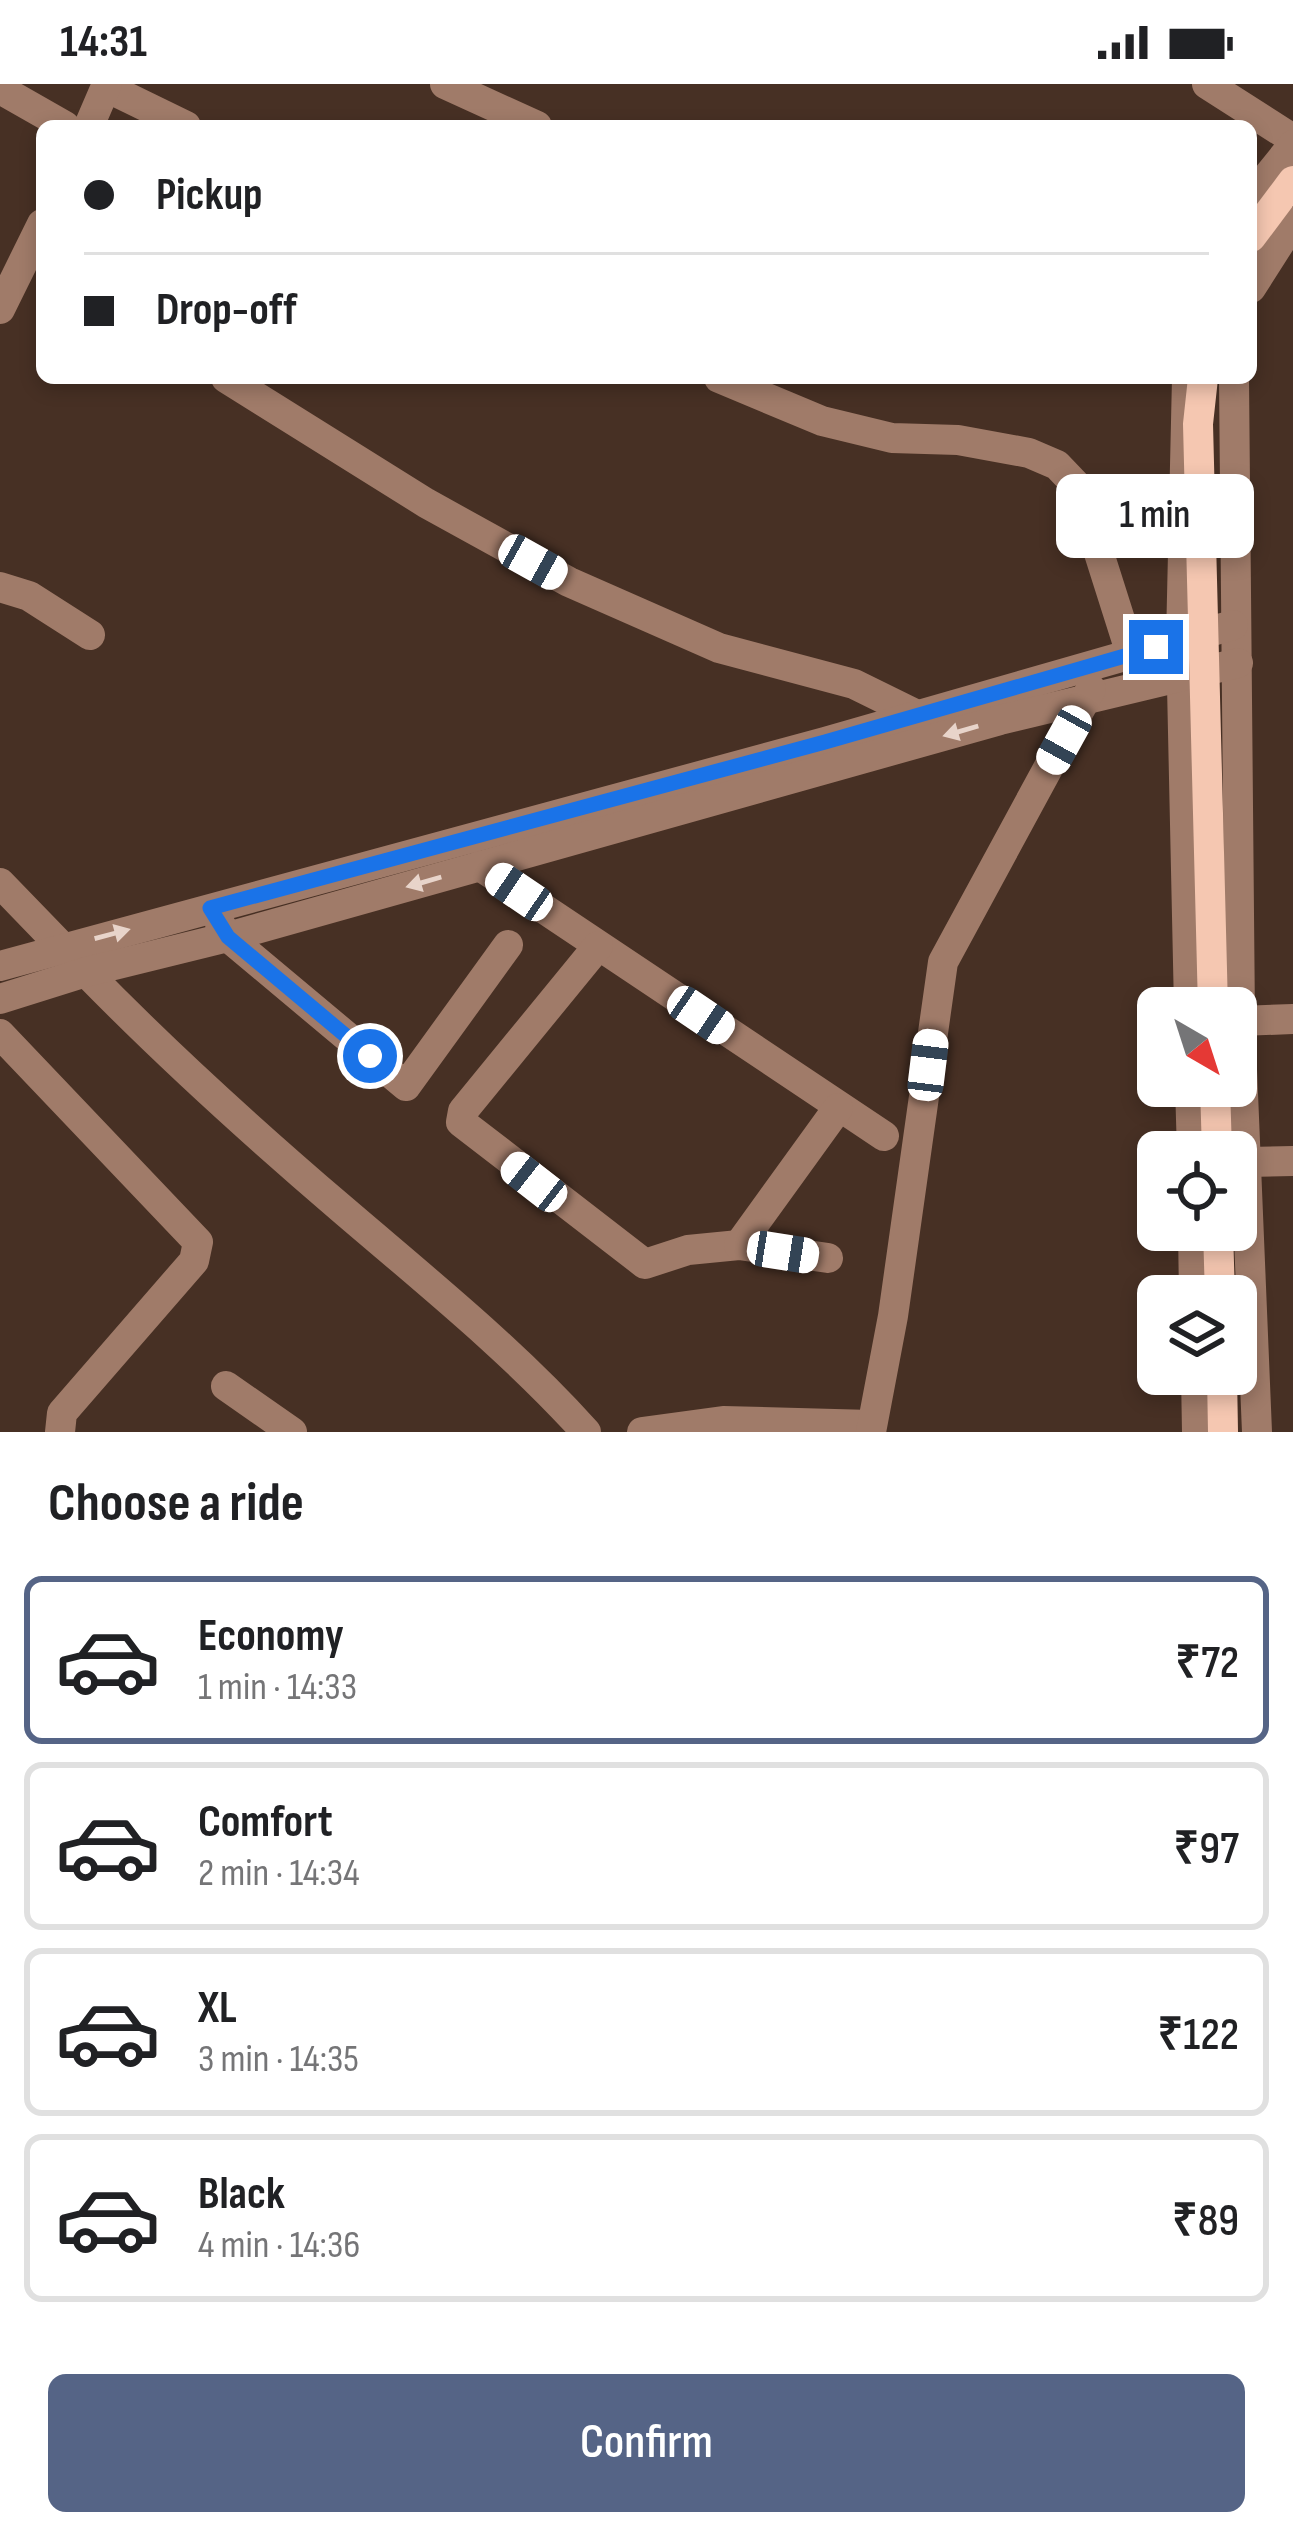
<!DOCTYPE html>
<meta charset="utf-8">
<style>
:root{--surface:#fff;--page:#f2f2f2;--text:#202124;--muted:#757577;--line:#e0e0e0;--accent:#556486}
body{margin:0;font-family:"Sofia Sans Condensed",sans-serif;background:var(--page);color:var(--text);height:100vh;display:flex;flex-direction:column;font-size:45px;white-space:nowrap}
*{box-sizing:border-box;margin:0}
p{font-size:39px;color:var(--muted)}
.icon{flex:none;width:66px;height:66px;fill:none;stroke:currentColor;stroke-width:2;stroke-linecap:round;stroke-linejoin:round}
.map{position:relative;height:1348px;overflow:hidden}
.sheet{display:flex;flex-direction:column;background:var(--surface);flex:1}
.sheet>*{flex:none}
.hud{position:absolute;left:36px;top:36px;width:1221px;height:264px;border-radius:18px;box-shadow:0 6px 18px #0003;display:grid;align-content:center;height:264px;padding:0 48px;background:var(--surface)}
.needle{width:78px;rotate:141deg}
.buttons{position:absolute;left:1137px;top:903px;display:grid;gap:24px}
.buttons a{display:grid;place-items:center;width:120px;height:120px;border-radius:18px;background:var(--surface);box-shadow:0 6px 18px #0003;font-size:60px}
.end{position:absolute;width:54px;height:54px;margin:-27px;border:15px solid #1a73e8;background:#fff;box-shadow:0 0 0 6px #fff}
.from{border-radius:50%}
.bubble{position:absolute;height:84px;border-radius:18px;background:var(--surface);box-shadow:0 6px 18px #0003;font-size:39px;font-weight:600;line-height:84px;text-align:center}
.car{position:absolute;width:36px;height:72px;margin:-36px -18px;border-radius:15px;box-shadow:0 0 9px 3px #0007;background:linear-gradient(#fff 24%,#345 0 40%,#fff 0 76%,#345 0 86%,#fff 0)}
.hud b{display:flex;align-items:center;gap:42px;height:114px;font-size:45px}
.hud b+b{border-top:3px solid var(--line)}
.hud i{width:30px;height:30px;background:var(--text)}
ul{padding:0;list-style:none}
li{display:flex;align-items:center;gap:36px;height:168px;margin:0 24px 18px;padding:0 24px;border:6px solid var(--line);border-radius:18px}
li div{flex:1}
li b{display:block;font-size:45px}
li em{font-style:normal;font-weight:600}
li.current{border-color:var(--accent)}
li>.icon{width:108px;height:108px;stroke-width:1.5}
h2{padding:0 48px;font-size:54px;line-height:144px}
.primary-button{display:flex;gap:24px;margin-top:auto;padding:24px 48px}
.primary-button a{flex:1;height:138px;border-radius:18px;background:var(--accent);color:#fff;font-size:48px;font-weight:600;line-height:138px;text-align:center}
.status{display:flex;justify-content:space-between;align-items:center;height:84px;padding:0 60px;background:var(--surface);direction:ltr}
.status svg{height:33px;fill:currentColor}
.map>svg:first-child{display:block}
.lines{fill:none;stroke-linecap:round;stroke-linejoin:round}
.minor{stroke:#a07b69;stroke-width:30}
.major{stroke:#f5c7b1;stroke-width:30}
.major-bridge{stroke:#f5c7b1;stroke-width:30}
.oneway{fill:#e8d4ca}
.route{stroke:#1a73e8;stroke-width:15}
</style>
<div class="status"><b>14:31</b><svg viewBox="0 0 49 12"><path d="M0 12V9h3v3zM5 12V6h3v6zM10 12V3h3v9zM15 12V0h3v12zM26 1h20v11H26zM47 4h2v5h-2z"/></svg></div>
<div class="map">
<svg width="1293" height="1348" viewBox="0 0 1293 1348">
<rect width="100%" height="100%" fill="#473024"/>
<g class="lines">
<g class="minor">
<path d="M 445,0 L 537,42"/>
<path d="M 1207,0 L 1293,55"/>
<path d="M 106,3 L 186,42"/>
<path d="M 0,5 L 65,42"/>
<path d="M 89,42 L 107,0"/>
<path d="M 1251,113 L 1293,61"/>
<path d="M 1251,204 L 1293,138"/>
<path d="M 0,225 L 42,140"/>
<path d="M 226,294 L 426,419 L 569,498 L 719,564 L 854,600 L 917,631"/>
<path d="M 719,294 L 822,337 L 892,354 L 958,356 L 1029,369 L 1057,381 L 1078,403 L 1131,570"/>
<path d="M 1187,294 L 1181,556 L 1189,924"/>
<path d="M 1234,294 L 1240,937 L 1257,1348"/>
<path d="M 0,503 L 29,512 L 90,551"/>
<path d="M 480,782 L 884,1052"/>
<path d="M 0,799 L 62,863"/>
<path d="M 220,840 L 228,853 L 406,1002 L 508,861"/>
<path d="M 598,862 L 463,1027 L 461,1038 L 645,1180 L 688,1166 L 739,1161 L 828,1174"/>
<path d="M 0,882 L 825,658 L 1233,541"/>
<path d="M 86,888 C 168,972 253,1049 342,1125 C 426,1197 512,1266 586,1348"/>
<path d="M 0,915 L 86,888 L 228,853 L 1000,636 L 1238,579"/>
<path d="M 1240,937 L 1293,935"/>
<path d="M 0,950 L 198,1158 L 194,1177 L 62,1329 L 60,1348"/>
<path d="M 1190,1002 L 1192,1068"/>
<path d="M 1246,1078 L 1293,1077"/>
<path d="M 1193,1146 L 1194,1212"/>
<path d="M 739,1161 L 838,1024"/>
<path d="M 1196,1290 L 1197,1348"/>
<path d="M 226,1302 L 292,1348"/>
<path d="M 642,1348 L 723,1337 L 871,1341"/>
<path d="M 871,1348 L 893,1232 L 943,878 L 1091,605"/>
</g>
<g class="major">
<path d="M 1251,153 L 1293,97"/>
<path d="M 1215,1002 L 1217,1068"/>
<path d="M 1218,1146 L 1220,1212"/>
<path d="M 1222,1290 L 1223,1348"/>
</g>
<path class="major-bridge" d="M 1203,294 L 1198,340 L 1213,924"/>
</g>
<defs><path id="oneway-solid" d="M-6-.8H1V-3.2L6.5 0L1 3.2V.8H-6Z" transform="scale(3)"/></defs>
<g class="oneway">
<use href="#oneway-solid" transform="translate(961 647) rotate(164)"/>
<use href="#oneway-solid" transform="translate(424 798) rotate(164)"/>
<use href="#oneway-solid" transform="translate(112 850) rotate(-15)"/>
</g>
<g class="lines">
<path class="route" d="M 370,972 L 228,853 L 210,824 L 825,658 L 1156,563"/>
</g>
</svg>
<div class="buttons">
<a><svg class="needle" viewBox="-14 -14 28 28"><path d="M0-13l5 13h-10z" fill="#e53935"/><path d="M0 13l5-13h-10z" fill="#757577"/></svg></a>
<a><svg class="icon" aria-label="locate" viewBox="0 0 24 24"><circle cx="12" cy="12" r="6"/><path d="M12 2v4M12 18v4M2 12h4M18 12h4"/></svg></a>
<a><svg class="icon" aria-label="layers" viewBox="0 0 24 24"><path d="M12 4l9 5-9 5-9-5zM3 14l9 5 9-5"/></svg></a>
</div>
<i class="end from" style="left:370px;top:972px"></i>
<i class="end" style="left:1156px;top:563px"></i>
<div class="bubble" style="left:1056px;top:390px;width:198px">1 min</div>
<i class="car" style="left:533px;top:478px;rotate:119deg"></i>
<i class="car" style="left:1064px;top:656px;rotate:209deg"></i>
<i class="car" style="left:519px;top:808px;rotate:304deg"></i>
<i class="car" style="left:701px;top:931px;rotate:124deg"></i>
<i class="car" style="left:928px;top:981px;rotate:7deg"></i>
<i class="car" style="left:534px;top:1098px;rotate:308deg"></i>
<i class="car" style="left:783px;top:1168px;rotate:99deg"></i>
<div class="hud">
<b><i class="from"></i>Pickup</b>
<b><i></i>Drop-off</b>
</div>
</div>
<section class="sheet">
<h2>Choose a ride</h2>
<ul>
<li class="current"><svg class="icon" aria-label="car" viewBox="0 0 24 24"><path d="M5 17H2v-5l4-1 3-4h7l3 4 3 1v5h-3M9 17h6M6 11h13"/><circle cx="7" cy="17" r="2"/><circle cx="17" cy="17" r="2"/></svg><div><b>Economy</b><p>1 min · 14:33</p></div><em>₹72</em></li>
<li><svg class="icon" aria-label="car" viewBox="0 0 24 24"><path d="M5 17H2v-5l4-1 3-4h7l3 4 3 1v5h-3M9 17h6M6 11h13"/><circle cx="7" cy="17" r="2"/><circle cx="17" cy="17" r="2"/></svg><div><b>Comfort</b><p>2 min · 14:34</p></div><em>₹97</em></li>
<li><svg class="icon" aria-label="car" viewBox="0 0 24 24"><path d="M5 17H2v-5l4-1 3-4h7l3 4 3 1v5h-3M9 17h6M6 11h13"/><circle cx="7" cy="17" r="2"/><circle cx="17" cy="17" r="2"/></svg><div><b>XL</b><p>3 min · 14:35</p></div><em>₹122</em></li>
<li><svg class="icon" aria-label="car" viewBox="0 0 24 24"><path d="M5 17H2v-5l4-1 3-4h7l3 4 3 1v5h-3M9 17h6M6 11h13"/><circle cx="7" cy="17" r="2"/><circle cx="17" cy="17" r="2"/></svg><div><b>Black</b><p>4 min · 14:36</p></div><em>₹89</em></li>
</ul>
<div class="primary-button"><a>Confirm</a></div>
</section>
